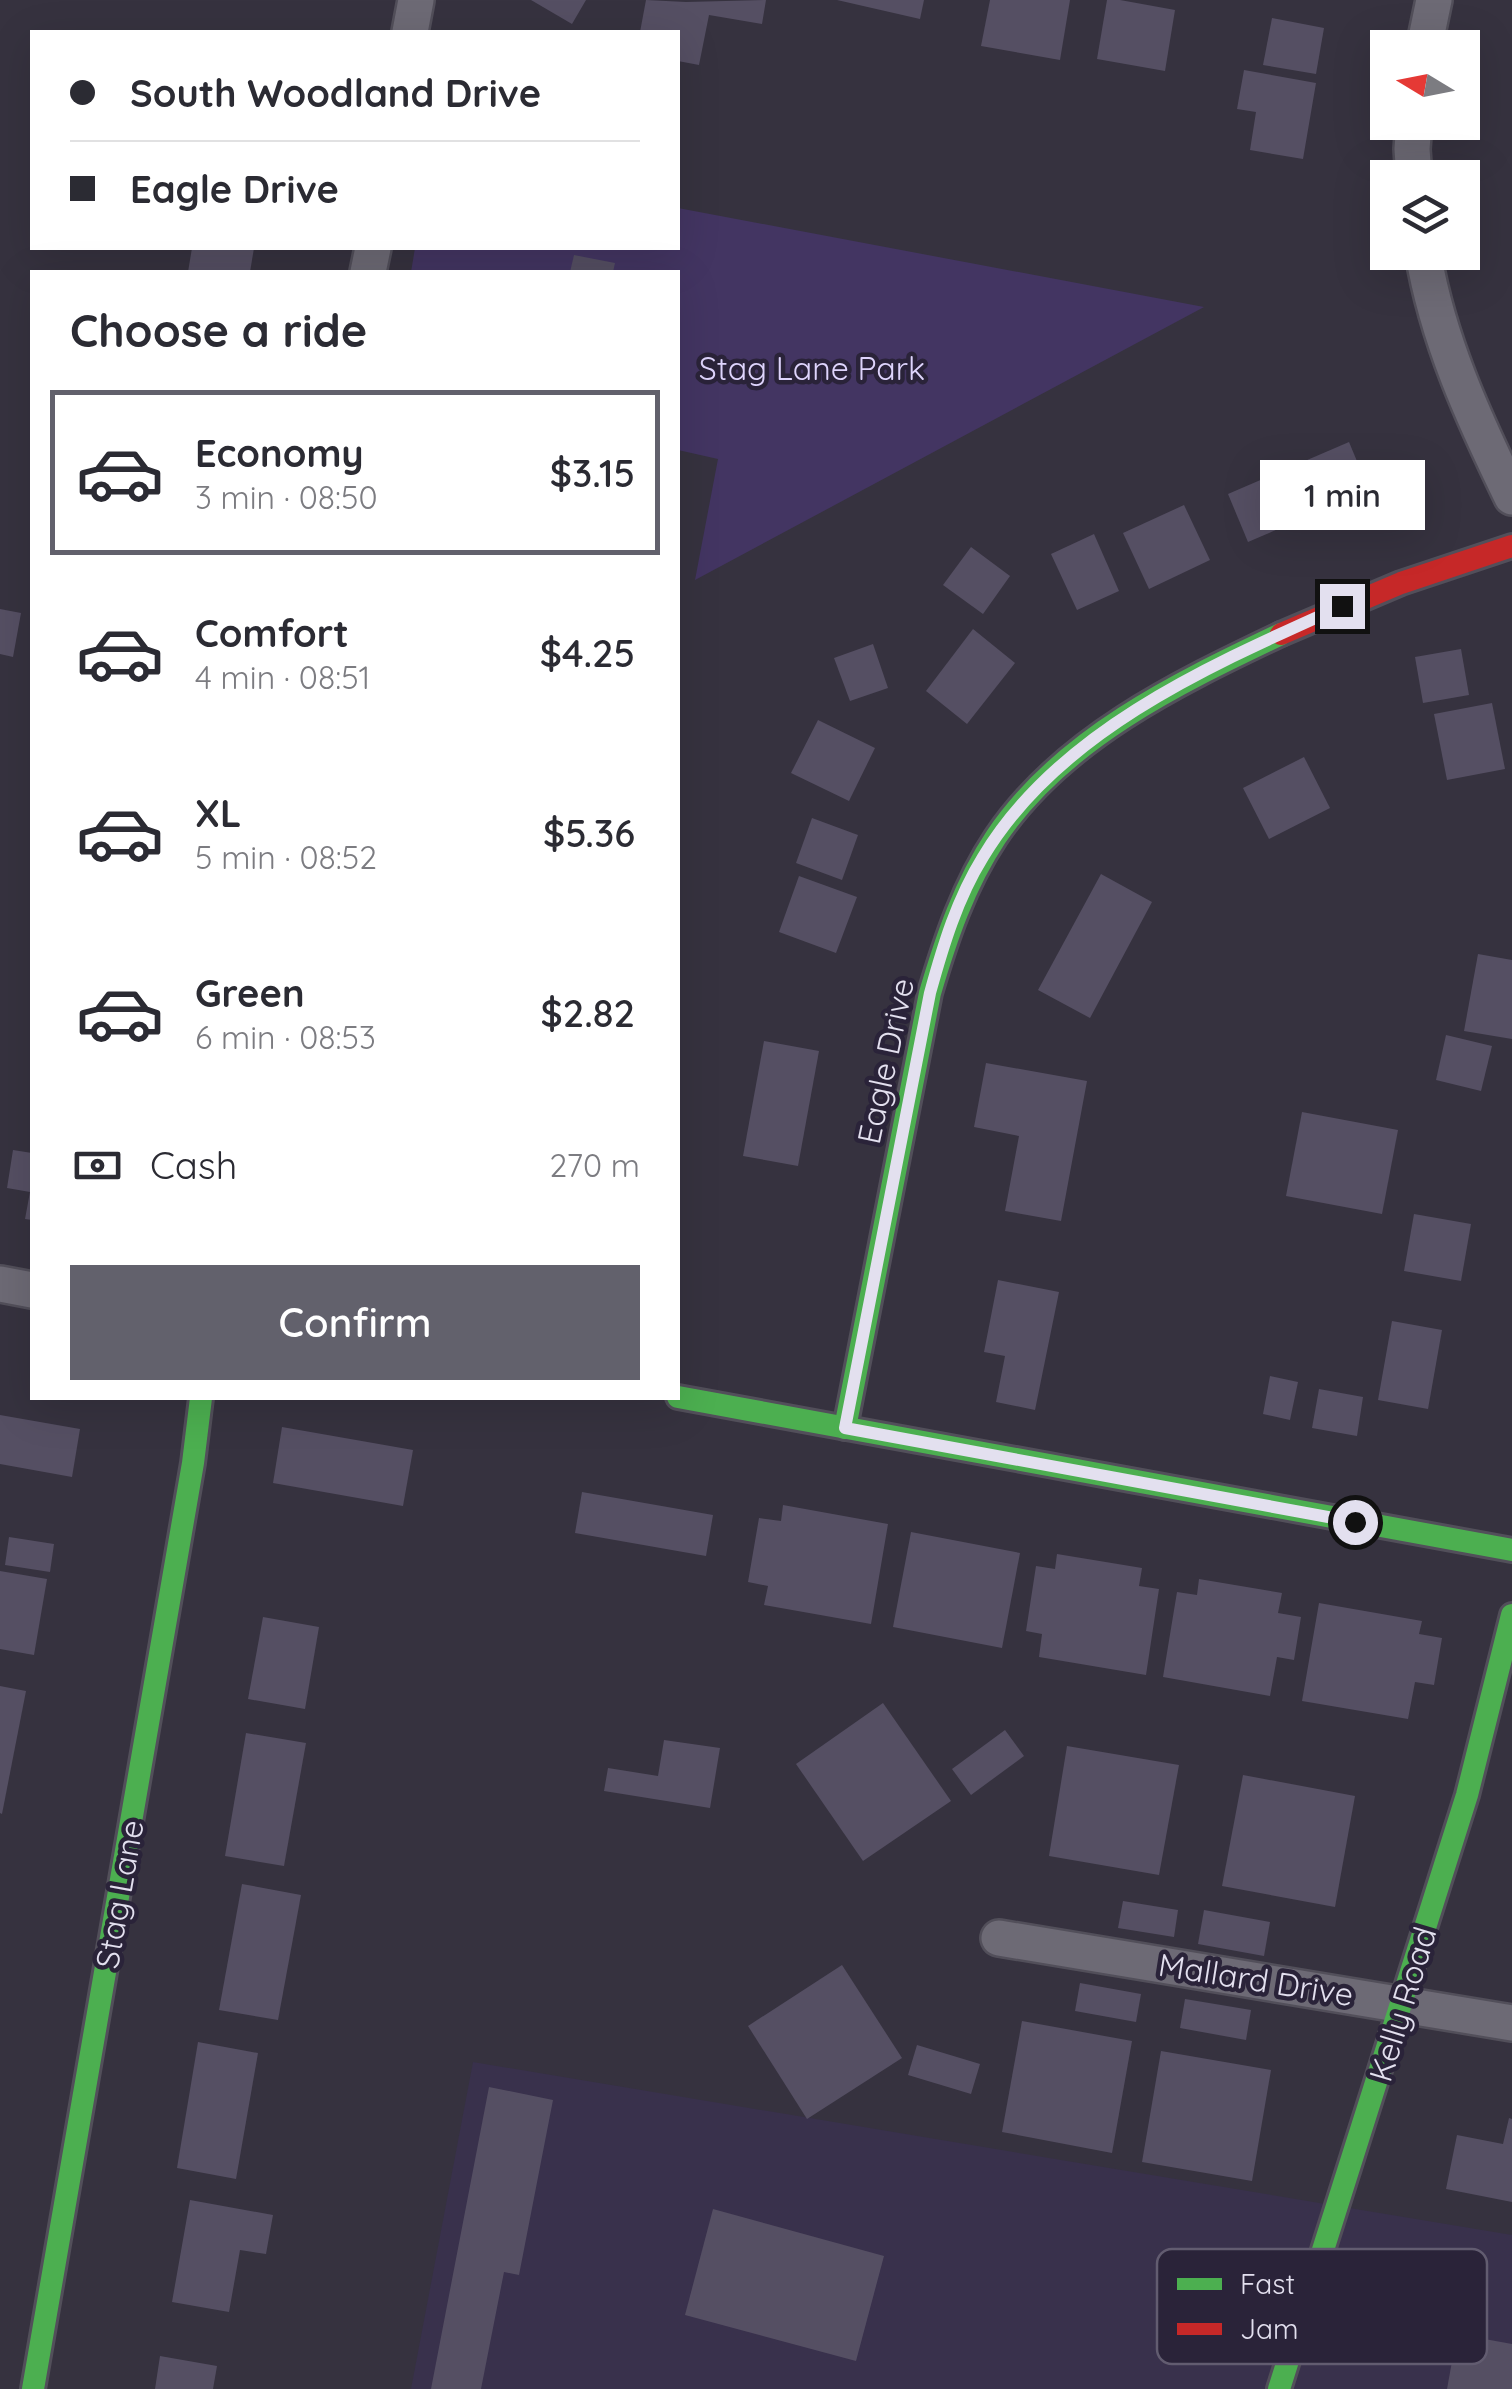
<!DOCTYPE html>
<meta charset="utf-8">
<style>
:root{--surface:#fff;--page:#f2f2f3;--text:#2b2b33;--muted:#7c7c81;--line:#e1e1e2;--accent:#62616c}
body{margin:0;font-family:Quicksand,sans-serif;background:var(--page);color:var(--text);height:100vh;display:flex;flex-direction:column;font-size:38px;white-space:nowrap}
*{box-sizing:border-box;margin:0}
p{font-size:32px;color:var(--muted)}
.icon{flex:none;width:55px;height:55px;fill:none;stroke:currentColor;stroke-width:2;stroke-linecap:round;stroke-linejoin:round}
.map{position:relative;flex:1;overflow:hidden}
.panel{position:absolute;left:30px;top:270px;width:650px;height:1130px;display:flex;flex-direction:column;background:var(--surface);border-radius:0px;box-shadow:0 10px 40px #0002}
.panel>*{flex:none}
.top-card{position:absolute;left:30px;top:30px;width:650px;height:220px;border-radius:0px;box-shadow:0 10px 40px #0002;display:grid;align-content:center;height:220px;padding:0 40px;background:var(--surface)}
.needle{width:65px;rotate:280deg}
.buttons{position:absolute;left:1370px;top:30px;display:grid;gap:20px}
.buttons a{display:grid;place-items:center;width:110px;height:110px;border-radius:0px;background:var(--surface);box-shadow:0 10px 40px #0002;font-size:50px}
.end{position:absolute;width:45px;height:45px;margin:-22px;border:12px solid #e3e0ef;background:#111;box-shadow:0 0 0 5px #111}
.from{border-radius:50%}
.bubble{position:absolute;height:70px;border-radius:0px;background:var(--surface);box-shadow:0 10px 40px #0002;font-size:32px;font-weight:600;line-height:70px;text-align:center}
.top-card b{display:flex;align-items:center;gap:35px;height:95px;font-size:38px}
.top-card b+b{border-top:2px solid var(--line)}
.top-card i{width:25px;height:25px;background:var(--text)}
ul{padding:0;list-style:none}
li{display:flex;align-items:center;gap:30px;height:165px;margin:0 20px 15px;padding:0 20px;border:5px solid transparent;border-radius:0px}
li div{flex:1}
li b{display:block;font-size:38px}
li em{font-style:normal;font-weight:600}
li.on{border-color:var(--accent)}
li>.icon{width:90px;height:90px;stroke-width:1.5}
h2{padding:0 40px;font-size:45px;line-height:120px}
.pay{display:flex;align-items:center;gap:25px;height:110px;padding:0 40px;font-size:38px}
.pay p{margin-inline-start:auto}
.cta{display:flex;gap:20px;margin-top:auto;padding:20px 40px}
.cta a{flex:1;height:115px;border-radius:0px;background:var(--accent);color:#fff;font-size:40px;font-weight:600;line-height:115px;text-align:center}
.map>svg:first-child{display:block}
.built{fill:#39314c}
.green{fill:#433562}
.building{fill:#554f63}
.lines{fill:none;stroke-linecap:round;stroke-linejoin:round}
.street-casing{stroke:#524f5a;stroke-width:40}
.fast-casing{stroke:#524f5a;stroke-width:28}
.jam-casing{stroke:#524f5a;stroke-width:28}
.street{stroke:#6d6a75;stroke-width:35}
.fast{stroke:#4caf50;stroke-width:22}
.jam{stroke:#c62828;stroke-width:22}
.route{stroke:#e3e0ef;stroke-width:12}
.labels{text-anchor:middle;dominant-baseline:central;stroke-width:9;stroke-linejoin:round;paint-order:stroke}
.park-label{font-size:32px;fill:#ded4fc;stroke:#2a2339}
.street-label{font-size:32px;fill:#e3e0ef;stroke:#2a2339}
.key{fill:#2a2339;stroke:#625c70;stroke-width:2.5}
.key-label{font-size:28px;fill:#e3e0ef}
</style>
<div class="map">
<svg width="1512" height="2389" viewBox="0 0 1512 2389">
<rect width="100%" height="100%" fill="#36323f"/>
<path class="built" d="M 473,2062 L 1512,2235 L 1512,2389 L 411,2389 Z"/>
<path class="green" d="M 678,208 L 1204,307 L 695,580 L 718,459 L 678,450 L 678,272 L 411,272 L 415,248 L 678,248 Z"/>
<g class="building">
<path d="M 531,0 L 586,0 L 572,24 Z"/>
<path d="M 646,0 L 686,2 L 766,0 L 762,24 L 709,15 L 699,65 L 678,61 L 678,32 L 640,32 Z"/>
<path d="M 837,0 L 924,0 L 920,19 Z"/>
<path d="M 990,0 L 1070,0 L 1060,60 L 981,46 Z"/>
<path d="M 1107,0 L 1120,0 L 1175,10 L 1165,71 L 1097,59 Z"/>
<path d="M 1272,18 L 1324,28 L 1316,74 L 1263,65 Z"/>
<path d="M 1244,70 L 1316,83 L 1303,159 L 1250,150 L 1256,112 L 1237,109 Z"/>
<path d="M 192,248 L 254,248 L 250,272 L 188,272 Z"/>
<path d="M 574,255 L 615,263 L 613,272 L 570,272 Z"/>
<path d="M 1349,442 L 1369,490 L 1248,542 L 1228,494 Z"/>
<path d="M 1184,505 L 1210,560 L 1149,589 L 1123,533 Z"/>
<path d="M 1094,534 L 1119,591 L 1077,610 L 1051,554 Z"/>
<path d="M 971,547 L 1010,576 L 983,614 L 943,585 Z"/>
<path d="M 0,609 L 21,613 L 13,657 L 0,654 Z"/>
<path d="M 973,629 L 1015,663 L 967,724 L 926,691 Z"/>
<path d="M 873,644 L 888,688 L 850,701 L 834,658 Z"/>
<path d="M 1461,649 L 1469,695 L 1423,703 L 1415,657 Z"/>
<path d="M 1492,703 L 1505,769 L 1447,780 L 1434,714 Z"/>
<path d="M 818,720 L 875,748 L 849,801 L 791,773 Z"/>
<path d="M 1304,757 L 1330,808 L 1269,839 L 1243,788 Z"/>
<path d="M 812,818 L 858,835 L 842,880 L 796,863 Z"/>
<path d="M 1101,874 L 1152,902 L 1090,1018 L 1038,990 Z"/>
<path d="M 799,876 L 857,897 L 836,953 L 779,932 Z"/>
<path d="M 1478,954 L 1512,960 L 1512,1039 L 1464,1031 Z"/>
<path d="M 1446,1035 L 1492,1046 L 1481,1091 L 1436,1080 Z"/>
<path d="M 764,1041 L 819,1051 L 798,1166 L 743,1156 Z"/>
<path d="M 986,1063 L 1087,1081 L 1061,1221 L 1005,1211 L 1019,1136 L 974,1127 Z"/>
<path d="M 1302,1112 L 1398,1130 L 1382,1214 L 1286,1196 Z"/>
<path d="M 13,1150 L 32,1153 L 32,1220 L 25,1219 L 30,1192 L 7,1188 Z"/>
<path d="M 1414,1214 L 1471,1224 L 1461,1281 L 1404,1271 Z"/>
<path d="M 998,1280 L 1059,1292 L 1035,1410 L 996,1402 L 1005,1356 L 984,1352 Z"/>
<path d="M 1392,1321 L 1442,1330 L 1428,1409 L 1378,1400 Z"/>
<path d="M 1270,1376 L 1298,1382 L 1290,1420 L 1263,1414 Z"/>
<path d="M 1319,1389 L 1363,1397 L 1357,1436 L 1312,1428 Z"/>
<path d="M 0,1415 L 80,1429 L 72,1477 L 0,1464 Z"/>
<path d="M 282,1427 L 413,1450 L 403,1506 L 273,1483 Z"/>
<path d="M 582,1492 L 713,1515 L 706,1556 L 575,1533 Z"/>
<path d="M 783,1505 L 888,1524 L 871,1624 L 764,1605 L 768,1586 L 748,1582 L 759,1518 L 781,1521 Z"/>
<path d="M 911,1532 L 1020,1553 L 1002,1648 L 893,1627 Z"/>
<path d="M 9,1537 L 54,1544 L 50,1572 L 5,1565 Z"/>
<path d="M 1057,1554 L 1142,1568 L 1139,1586 L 1159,1589 L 1146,1675 L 1039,1657 L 1042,1634 L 1026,1631 L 1036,1566 L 1055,1569 Z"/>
<path d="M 0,1571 L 47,1579 L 34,1655 L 0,1649 Z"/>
<path d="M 1199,1579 L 1282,1593 L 1278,1613 L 1301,1617 L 1294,1660 L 1277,1657 L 1270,1696 L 1163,1677 L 1177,1592 L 1197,1595 Z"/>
<path d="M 1319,1603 L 1422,1621 L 1419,1634 L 1442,1638 L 1434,1685 L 1415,1682 L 1408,1719 L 1302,1701 Z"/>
<path d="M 263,1617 L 319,1627 L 305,1709 L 248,1699 Z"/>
<path d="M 0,1686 L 26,1691 L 2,1814 L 0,1813 Z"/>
<path d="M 883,1703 L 951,1801 L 863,1861 L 796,1764 Z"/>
<path d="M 1005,1730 L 1024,1756 L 971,1795 L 952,1769 Z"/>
<path d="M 246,1733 L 306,1743 L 284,1866 L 225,1856 Z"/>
<path d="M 664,1740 L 720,1748 L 710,1808 L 604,1791 L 608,1768 L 658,1776 Z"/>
<path d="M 1067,1746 L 1179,1765 L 1159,1875 L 1049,1856 Z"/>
<path d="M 1243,1775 L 1355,1796 L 1335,1907 L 1222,1886 Z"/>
<path d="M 242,1884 L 301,1895 L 278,2020 L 219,2010 Z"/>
<path d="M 1123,1901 L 1178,1910 L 1174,1937 L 1118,1928 Z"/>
<path d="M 1204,1910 L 1270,1922 L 1264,1956 L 1198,1944 Z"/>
<path d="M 842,1965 L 902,2058 L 807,2119 L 748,2026 Z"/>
<path d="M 1080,1983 L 1141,1994 L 1136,2022 L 1075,2011 Z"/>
<path d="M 1185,1999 L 1251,2010 L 1246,2040 L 1180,2028 Z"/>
<path d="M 1022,2021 L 1132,2041 L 1112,2153 L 1002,2132 Z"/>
<path d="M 198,2042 L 258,2053 L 236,2179 L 177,2168 Z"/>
<path d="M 917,2045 L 980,2064 L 971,2094 L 908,2075 Z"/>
<path d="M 1161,2051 L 1271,2070 L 1252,2181 L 1142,2162 Z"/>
<path d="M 489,2087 L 553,2100 L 519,2275 L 504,2272 L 481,2389 L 431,2389 Z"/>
<path d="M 1509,2118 L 1512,2119 L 1512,2202 L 1446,2189 L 1457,2135 L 1503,2144 Z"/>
<path d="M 190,2200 L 273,2215 L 266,2254 L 240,2250 L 229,2312 L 172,2302 Z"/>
<path d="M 713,2209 L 884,2256 L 856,2361 L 685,2315 Z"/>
<path d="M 1457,2334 L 1512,2344 L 1512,2389 L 1447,2389 Z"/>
<path d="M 160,2356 L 217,2366 L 213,2389 L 155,2389 Z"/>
</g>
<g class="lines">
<g class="street-casing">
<g id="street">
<path d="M 410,32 L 416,0"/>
<path d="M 1424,48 L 1434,0"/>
<path d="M 1414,178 L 1412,149 L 1414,122"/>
<path d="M 1423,252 C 1437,339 1474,419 1512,497"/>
<path d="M 368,272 L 373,248"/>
<path d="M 0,1284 L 32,1290"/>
<path d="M 999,1938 L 1512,2023"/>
</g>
</g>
<g class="fast-casing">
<g id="fast">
<path d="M 678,1397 L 1512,1550"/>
<path d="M 845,1428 L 930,993 C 946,939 964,885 996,837 C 1062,739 1176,684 1281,634"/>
<path d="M 33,2389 L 193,1463 L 201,1398"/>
<path d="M 1279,2389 L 1467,1795 L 1512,1615"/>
</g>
</g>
<g class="jam-casing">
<path id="jam" d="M 1281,634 L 1401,583 L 1512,546"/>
</g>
<use href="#street" class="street"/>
<use href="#fast" class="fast"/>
<use href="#jam" class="jam"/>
</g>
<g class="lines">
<path class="route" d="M 1342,606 C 1213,664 1059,730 983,857 C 957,899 943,946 930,993 L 845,1428 L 1355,1522"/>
</g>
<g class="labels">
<g class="park-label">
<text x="812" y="368">Stag Lane Park</text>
</g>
<g class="street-label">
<text transform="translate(885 1061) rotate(-78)">Eagle Drive</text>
<text transform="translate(119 1894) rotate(-80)">Stag Lane</text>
<text transform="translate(1256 1979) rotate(9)">Mallard Drive</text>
<text transform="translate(1402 2004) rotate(-73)">Kelly Road</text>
</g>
</g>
<rect x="1157" y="2249" width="330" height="115" rx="15" class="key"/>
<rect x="1177" y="2278" width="45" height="12" fill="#4caf50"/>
<rect x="1177" y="2323" width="45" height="12" fill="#c62828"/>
<g class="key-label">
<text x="1240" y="2294">Fast</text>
<text x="1240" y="2339">Jam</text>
</g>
</svg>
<div class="buttons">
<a><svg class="needle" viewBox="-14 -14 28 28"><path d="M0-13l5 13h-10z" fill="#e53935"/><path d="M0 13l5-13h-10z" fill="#7c7c81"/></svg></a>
<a><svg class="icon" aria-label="layers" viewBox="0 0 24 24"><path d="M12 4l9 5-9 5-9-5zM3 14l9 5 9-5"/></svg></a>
</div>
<i class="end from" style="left:1355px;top:1522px"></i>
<i class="end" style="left:1342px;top:606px"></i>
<div class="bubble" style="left:1260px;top:460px;width:165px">1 min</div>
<div class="top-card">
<b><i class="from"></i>South Woodland Drive</b>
<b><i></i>Eagle Drive</b>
</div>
<section class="panel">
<h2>Choose a ride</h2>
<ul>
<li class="on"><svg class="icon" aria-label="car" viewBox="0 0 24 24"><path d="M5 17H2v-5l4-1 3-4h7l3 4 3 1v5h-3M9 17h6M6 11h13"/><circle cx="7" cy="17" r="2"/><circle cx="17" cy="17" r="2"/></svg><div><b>Economy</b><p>3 min · 08:50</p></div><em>$3.15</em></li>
<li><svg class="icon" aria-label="car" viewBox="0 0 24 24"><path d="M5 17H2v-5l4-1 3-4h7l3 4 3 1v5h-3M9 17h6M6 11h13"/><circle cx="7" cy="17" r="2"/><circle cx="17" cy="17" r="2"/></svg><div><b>Comfort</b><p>4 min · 08:51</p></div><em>$4.25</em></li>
<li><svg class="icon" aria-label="car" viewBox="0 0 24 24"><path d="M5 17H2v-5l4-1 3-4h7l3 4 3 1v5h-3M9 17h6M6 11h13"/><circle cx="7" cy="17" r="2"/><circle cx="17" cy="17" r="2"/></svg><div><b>XL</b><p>5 min · 08:52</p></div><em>$5.36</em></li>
<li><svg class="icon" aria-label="car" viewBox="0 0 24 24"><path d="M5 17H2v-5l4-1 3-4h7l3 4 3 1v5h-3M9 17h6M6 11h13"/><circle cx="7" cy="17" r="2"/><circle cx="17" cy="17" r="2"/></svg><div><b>Green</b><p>6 min · 08:53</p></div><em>$2.82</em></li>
</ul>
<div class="pay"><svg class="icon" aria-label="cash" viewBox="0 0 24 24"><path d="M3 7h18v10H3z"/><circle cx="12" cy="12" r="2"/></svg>Cash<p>270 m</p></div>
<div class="cta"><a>Confirm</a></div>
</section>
</div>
